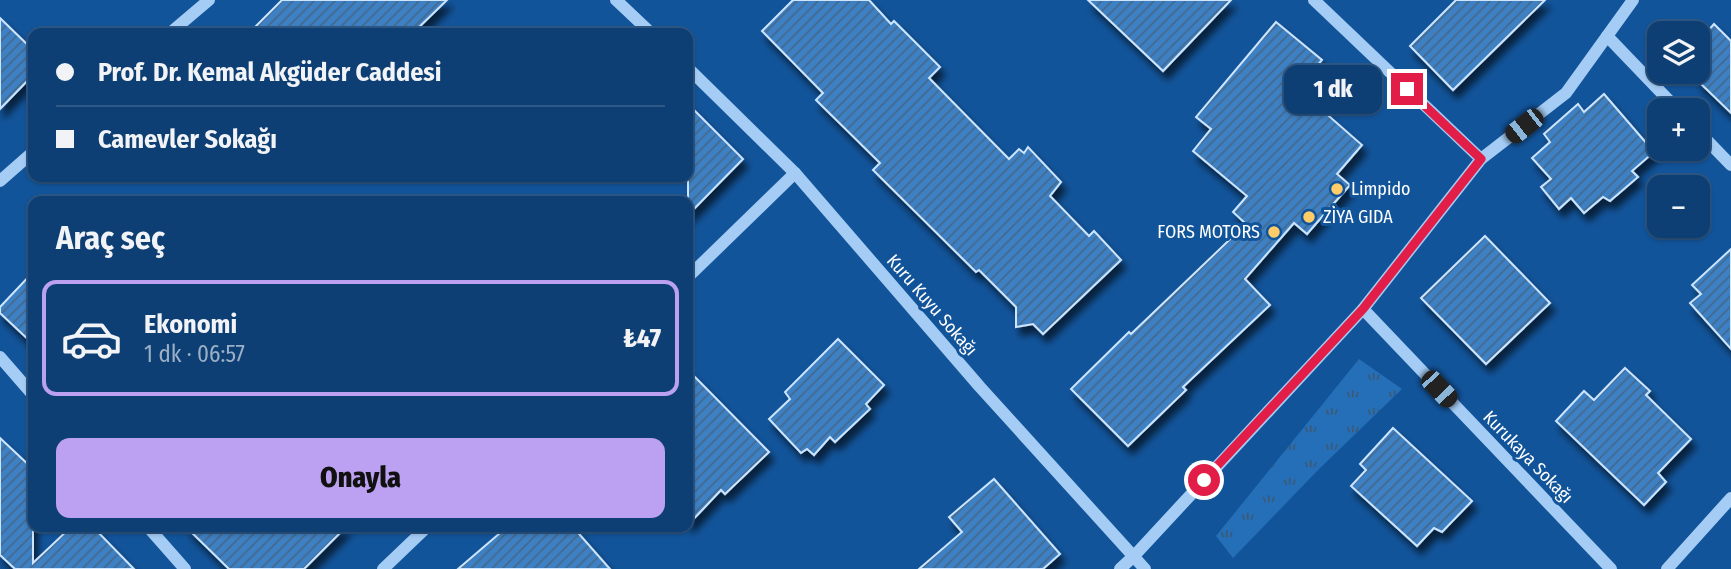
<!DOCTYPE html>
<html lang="tr">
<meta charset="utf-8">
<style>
:root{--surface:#0e3f74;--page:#174679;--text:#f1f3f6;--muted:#9bafc5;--line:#2e5886;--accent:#bca0f2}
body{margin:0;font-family:"Fira Sans Condensed",sans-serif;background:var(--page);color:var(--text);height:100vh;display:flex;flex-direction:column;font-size:26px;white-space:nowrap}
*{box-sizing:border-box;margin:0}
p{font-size:23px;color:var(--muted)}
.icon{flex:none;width:38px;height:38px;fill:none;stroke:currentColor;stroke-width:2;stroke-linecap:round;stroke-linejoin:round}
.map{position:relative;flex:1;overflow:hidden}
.drawer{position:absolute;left:28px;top:196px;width:665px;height:336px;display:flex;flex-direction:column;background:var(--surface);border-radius:14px;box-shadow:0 2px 5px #0004,0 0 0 2px var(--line)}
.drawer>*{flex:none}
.top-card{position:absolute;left:28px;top:28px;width:665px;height:154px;border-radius:14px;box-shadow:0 2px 5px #0004,0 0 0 2px var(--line);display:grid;align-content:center;height:154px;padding:0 28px;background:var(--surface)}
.tools{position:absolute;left:1647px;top:21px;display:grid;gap:14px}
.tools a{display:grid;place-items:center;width:63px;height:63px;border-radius:14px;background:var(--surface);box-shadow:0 2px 5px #0004,0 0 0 2px var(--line);font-size:35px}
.end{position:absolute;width:32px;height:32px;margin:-16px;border:9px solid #e11d48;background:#fff;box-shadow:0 0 0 4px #fff}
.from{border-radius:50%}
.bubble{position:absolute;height:49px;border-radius:14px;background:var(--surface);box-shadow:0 2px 5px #0004,0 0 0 2px var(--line);font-size:23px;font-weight:800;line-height:49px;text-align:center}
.car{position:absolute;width:21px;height:42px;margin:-21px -10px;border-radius:9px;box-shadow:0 0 5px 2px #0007;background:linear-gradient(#222 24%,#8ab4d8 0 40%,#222 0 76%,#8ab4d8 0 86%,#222 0)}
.top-card b{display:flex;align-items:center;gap:24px;height:66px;font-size:26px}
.top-card b+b{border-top:2px solid var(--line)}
.top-card i{width:18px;height:18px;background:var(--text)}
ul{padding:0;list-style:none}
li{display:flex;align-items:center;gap:21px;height:116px;margin:0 14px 10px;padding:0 14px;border:4px solid var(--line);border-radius:14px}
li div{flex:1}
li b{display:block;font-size:26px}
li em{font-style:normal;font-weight:800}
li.selected{border-color:var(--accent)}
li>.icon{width:63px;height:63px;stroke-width:1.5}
h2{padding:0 28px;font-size:32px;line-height:84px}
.action{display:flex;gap:14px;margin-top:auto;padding:14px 28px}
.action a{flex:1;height:80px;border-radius:14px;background:var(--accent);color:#111;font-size:28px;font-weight:800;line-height:80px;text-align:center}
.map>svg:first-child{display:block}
.park{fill:url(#park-tufts)}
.building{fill:url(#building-hatch);stroke:#cde5fe;stroke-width:2;filter:url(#shadow)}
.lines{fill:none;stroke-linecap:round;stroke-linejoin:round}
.minor{stroke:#a4ccf4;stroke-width:12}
.route{stroke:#e11d48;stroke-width:9}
.poi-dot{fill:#ffcc67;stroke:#12549a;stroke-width:2.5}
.labels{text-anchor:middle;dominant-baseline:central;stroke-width:6;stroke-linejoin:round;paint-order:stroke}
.poi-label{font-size:18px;fill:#fff;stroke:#12549a;text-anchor:start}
.street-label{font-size:18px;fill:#fff;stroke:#12549a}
</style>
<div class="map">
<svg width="1731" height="569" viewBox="0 0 1731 569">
<defs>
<pattern id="park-tufts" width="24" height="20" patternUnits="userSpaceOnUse" patternTransform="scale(1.75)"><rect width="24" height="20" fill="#246fb8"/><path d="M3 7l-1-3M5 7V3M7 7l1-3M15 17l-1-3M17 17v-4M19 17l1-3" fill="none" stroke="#3c5a77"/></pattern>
<pattern id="building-hatch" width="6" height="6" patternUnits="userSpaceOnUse" patternTransform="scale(1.75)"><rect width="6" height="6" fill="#3e80c3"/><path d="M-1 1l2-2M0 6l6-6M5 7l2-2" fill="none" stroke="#44698d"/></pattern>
<filter id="shadow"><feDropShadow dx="4.5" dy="8" stdDeviation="3.5" flood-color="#0009"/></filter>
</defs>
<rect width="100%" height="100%" fill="#12549a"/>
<path class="park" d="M 1359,359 L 1402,389 L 1319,469 L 1233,558 L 1216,536 Z"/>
<g class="building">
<path d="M 282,0 L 447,0 L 413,33 L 249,33 Z"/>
<path d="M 793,0 L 869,0 L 891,24 L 894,21 L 940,67 L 929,78 L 1009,159 L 1019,149 L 1024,153 L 1028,147 L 1061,182 L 1050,196 L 1089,236 L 1094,231 L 1121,260 L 1043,334 L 1033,324 L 1016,327 L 1016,307 L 979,270 L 976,272 L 873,170 L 880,163 L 816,100 L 823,93 L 762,31 Z"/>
<path d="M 1088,0 L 1231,0 L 1163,71 Z"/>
<path d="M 1456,0 L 1545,0 L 1453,90 L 1410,46 Z"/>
<path d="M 0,18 L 33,50 L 33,75 L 0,109 Z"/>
<path d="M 1276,22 L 1322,60 L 1298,89 L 1362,145 L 1337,174 L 1350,185 L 1307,234 L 1294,223 L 1245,279 L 1270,305 L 1183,387 L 1186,390 L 1128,446 L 1071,389 L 1129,332 L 1131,334 L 1246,224 L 1233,212 L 1247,196 L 1193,151 L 1211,129 L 1196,117 Z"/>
<path d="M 1714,24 L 1731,41 L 1731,113 L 1698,81 L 1698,42 Z"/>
<path d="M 1604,94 L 1654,152 L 1632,171 L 1638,177 L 1610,201 L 1603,197 L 1584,213 L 1571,198 L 1559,209 L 1541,187 L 1551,179 L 1532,158 L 1550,142 L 1544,134 L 1578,104 L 1584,112 Z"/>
<path d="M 688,104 L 743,159 L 688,215 Z"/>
<path d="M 1485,236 L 1550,303 L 1486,364 L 1421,298 Z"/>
<path d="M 1731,249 L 1731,349 L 1690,303 L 1701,294 L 1692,285 Z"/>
<path d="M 33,272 L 33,344 L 0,313 L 0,307 Z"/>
<path d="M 838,339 L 884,385 L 866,404 L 870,409 L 835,442 L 830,437 L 814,455 L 807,449 L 801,453 L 769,419 L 790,399 L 785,392 Z"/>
<path d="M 1625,368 L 1650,391 L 1646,395 L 1691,439 L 1658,473 L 1666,482 L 1644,505 L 1556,421 L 1584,391 L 1594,400 Z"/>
<path d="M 688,370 L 769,452 L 725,494 L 721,490 L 688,525 Z"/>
<path d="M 1393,428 L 1472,501 L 1442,532 L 1434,528 L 1417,546 L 1351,486 L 1366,470 L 1360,464 Z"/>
<path d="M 0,438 L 33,469 L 33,563 L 71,527 L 93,527 L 134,569 L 15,569 L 0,555 Z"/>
<path d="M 994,479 L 1060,554 L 1043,569 L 919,569 L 962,532 L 949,517 Z"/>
<path d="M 186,527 L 346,527 L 304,569 L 229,569 Z"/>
<path d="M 507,527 L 573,527 L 610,569 L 458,569 Z"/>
</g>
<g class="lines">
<g class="minor">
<path d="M 616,0 L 651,33"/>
<path d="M 1314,0 L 1481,159"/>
<path d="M 170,33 L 209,0"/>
<path d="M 1607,36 L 1678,110"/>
<path d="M 688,68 L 795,173 L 980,387 L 1145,569"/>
<path d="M 1698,131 L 1731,165"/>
<path d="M 0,181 L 33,152"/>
<path d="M 688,277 L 795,173"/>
<path d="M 1363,309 L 1611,569"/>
<path d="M 0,357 L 33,395"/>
<path d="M 148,527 L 185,569"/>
<path d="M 383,569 L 427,527"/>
<path d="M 1120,569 L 1134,556 L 1363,309 L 1481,159 L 1566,93 L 1633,0"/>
<path d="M 1667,569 L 1731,498"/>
</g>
</g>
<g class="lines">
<path class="route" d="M 1204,480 L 1363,309 L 1481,159 L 1407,89"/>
</g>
<g class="poi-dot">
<circle cx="1337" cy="189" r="7"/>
<circle cx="1309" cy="217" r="7"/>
<circle cx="1274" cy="232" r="7"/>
</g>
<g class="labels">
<g class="poi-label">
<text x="1351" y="189">Limpido</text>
<text x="1323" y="217">ZİYA GIDA</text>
<text x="1260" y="232" text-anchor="end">FORS MOTORS</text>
</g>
<g class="street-label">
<text transform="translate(932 305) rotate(49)">Kuru Kuyu Sokağı</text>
<text transform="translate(1528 457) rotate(46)">Kurukaya Sokağı</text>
</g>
</g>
</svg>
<div class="tools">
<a><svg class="icon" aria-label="layers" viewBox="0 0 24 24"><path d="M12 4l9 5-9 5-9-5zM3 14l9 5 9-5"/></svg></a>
<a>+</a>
<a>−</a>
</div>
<i class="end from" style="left:1204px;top:480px"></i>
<i class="end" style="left:1407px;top:89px"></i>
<div class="bubble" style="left:1284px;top:65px;width:98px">1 dk</div>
<i class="car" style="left:1524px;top:126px;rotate:232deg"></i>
<i class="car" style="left:1439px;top:389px;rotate:137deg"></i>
<div class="top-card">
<b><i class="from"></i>Prof. Dr. Kemal Akgüder Caddesi</b>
<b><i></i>Camevler Sokağı</b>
</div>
<section class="drawer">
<h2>Araç seç</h2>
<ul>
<li class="selected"><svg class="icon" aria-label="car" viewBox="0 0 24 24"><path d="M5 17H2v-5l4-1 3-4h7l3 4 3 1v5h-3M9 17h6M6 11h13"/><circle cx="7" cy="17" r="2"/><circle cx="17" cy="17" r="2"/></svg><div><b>Ekonomi</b><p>1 dk · 06:57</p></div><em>₺47</em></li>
</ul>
<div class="action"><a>Onayla</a></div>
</section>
</div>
